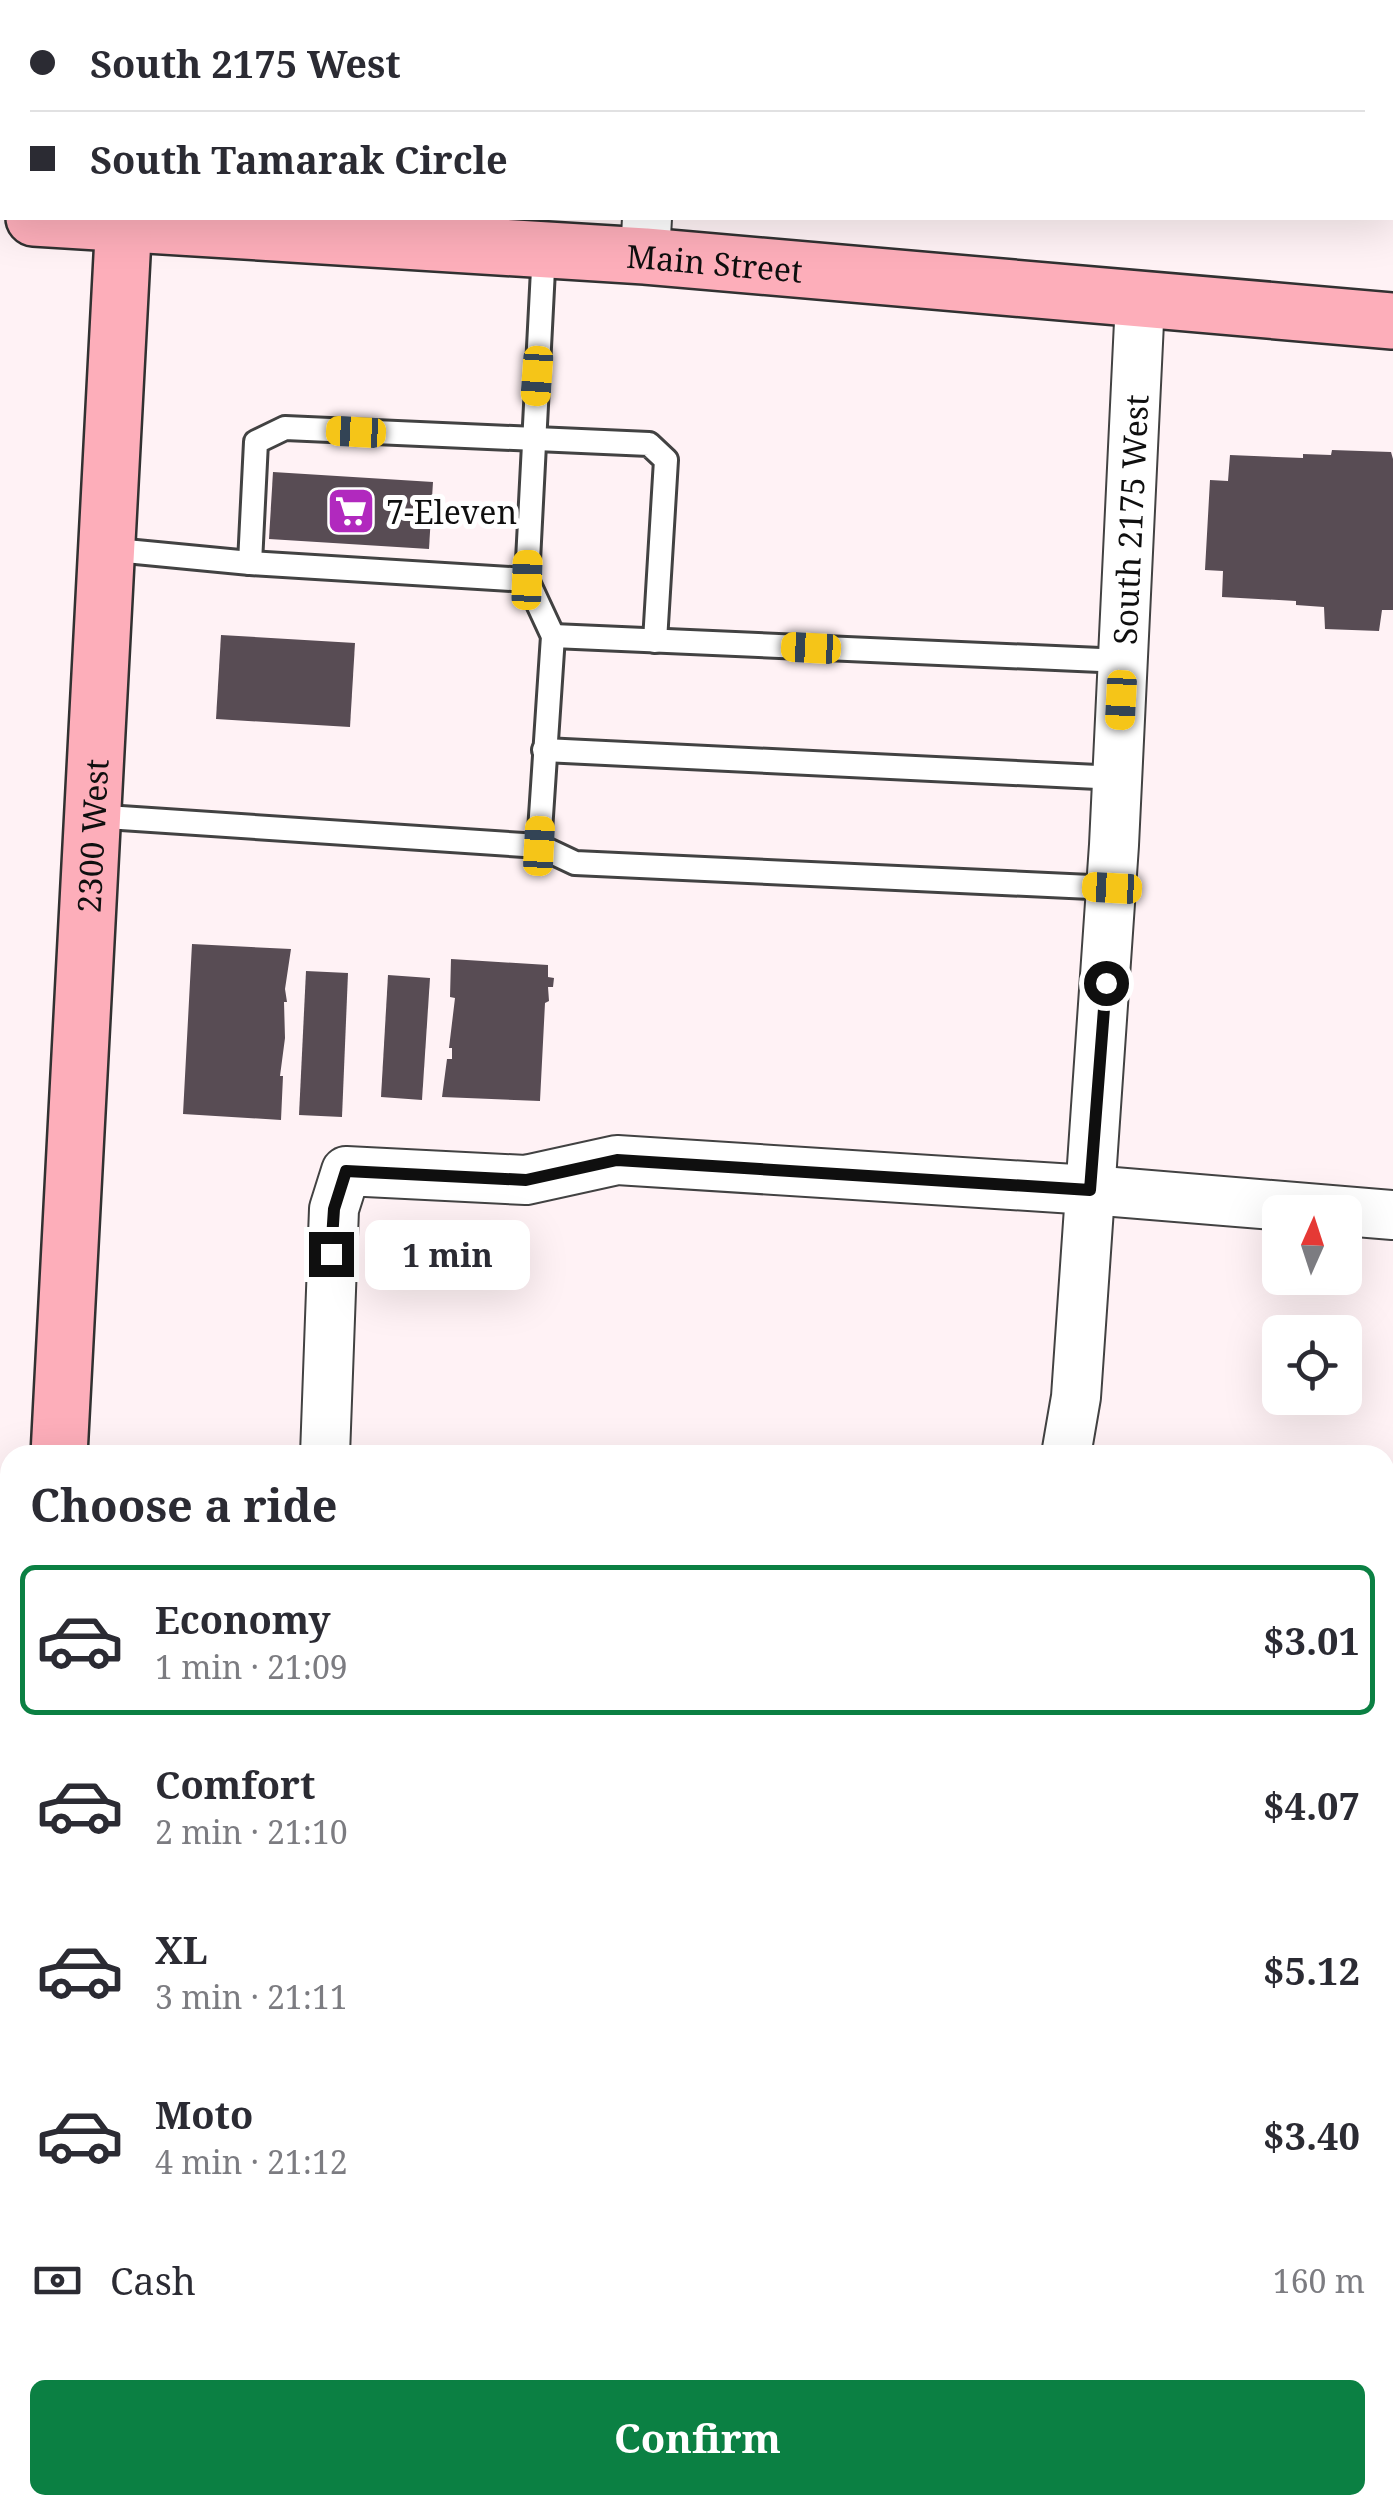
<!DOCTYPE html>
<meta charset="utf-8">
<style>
:root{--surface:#fff;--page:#f7f7f7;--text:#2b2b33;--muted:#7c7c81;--line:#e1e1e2;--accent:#0b8043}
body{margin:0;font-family:"Noto Serif",serif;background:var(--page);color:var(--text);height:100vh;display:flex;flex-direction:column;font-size:38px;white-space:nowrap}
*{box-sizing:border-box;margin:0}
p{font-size:32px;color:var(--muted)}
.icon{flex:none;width:55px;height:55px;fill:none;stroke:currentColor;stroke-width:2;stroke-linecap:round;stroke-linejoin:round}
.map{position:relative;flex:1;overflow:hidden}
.side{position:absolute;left:0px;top:1445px;width:1395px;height:1070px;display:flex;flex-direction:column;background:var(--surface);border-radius:30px 30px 0 0;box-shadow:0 10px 40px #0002}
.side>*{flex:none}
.banner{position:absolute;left:0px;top:0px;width:1395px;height:220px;box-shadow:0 10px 40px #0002;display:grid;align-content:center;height:220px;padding:0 30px;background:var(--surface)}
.needle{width:65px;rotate:3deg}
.fabs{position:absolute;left:1262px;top:1195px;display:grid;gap:20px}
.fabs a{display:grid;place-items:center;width:100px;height:100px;border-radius:15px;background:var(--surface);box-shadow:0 10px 40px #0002;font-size:50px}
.end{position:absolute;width:45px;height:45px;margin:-22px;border:12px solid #0f0f0f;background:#fff;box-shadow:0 0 0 5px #fff}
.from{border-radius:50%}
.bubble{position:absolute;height:70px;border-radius:15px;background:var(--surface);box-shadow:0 10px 40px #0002;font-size:32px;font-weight:700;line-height:70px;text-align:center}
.car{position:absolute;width:30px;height:60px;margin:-30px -15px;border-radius:12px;box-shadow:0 0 8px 2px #0007;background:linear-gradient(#f5c518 24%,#345 0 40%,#f5c518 0 76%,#345 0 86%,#f5c518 0)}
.banner b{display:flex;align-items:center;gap:35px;height:95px;font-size:38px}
.banner b+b{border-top:2px solid var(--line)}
.banner i{width:25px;height:25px;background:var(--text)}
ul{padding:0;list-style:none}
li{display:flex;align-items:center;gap:30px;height:150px;margin:0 20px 15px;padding:0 10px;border:5px solid transparent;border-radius:15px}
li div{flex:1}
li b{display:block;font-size:38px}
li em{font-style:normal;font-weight:700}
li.on{border-color:var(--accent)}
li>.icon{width:90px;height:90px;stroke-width:1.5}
h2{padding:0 30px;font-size:45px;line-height:120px}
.pay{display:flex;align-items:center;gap:25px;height:110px;padding:0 30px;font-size:38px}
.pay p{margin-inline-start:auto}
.cta{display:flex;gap:20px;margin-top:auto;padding:20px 30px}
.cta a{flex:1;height:115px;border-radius:15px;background:var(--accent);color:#fff;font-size:40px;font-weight:700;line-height:115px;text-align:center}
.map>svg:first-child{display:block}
.green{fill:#e9d0bb}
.building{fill:#584c54}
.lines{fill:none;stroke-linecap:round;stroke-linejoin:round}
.lane-casing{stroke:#424242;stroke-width:28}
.street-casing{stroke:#424242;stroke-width:52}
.secondary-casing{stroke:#313131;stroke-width:60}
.path{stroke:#313131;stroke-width:6;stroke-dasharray:10 5;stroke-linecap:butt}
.lane{stroke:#fff;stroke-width:22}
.street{stroke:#fff;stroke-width:48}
.secondary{stroke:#fdaeba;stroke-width:55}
.route{stroke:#0f0f0f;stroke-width:12}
.labels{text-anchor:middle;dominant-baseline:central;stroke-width:10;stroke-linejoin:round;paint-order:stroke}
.street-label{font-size:32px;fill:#0f0f0f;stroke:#fff}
.poi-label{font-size:32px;fill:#0f0f0f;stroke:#fff;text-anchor:start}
</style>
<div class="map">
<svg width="1393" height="2515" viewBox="0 0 1393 2515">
<rect width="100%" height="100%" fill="#fff2f5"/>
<path class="green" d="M 1385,1925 L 1393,1926 L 1393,2090 L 1385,2089 Z"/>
<g class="building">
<path d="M 1332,450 L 1391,452 L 1393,459 L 1393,610 L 1382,610 L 1379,631 L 1325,629 L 1324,607 L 1296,605 L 1296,601 L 1222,597 L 1223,571 L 1205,570 L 1210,480 L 1228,481 L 1230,455 L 1303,458 L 1303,454 L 1331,455 Z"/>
<path d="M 273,472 L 433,482 L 429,549 L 269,539 Z"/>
<path d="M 221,635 L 355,643 L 350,727 L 216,719 Z"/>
<path d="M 192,944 L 291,949 L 285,989 L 287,1002 L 284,1002 L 285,1038 L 280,1076 L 283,1076 L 281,1120 L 183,1114 Z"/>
<path d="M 451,959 L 548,965 L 548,977 L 554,978 L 553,987 L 548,987 L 549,1001 L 545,1003 L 540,1101 L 442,1097 L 447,1059 L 452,1059 L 452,1048 L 449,1048 L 455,998 L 450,997 Z"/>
<path d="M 306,971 L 348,973 L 342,1117 L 299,1115 Z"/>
<path d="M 388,975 L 430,978 L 422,1100 L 381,1097 Z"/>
<path d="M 1393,2162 L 1393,2186 L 1385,2172 L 1385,2167 Z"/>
<path d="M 1385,2263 L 1393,2266 L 1393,2356 L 1389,2369 L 1385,2368 Z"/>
<path d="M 1393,2404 L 1393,2481 L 1385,2484 L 1385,2407 Z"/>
</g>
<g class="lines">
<g class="lane-casing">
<g id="lane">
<path d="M 105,549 L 250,563 L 527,580 L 544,250"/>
<path d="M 250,563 L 256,442 L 285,428 L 649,444 L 666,460 L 655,641"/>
<path d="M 527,580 L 553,636 L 539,846"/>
<path d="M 553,636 L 1123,661"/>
<path d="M 544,750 L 1118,778"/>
<path d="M 91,816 L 539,846 L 575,863 L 1112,888"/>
<path d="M 0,2079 L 10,2079"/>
</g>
</g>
<g class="street-casing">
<g id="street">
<path d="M 832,0 L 858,2"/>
<path d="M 661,2 L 661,0"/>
<path d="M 910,2 L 910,0"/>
<path d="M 1244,2 L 1244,0"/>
<path d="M 1392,45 L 1393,45"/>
<path d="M 645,256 L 647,218"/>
<path d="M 325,1455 L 334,1209 L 346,1171 L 526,1180 L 617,1160 L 1090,1190 L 1393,1215"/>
<path id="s1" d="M 1066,1455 L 1076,1397 L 1114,845 L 1140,301"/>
<path d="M 1385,1680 L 1393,1680"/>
<path d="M 300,2515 L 301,2505"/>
<path d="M 1004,2515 L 1005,2505"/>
</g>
</g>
<g class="secondary-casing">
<g id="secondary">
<path d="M 141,2 L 141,0"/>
<path id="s2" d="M 34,218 L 645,256 L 1393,321"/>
<path id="s3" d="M 59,1455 L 124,218"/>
<path d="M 6,2515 L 10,2428"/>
</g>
</g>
<g class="path">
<path d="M 1385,2007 L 1393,2009"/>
<path d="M 610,2505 L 612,2511"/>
</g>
<use href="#lane" class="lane"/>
<use href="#street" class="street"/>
<use href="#secondary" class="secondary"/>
</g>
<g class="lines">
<path class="route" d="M 331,1254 L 334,1209 L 346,1171 L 526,1180 L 617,1160 L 1090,1190 L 1106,983"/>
</g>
<defs>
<g id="supermarket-square" transform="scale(2.5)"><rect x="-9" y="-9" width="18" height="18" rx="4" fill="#b129be" stroke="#fff"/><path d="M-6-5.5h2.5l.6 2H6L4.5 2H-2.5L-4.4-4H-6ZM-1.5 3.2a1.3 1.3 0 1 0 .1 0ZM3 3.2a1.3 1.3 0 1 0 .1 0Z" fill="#fff"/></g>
</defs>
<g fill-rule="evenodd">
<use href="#supermarket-square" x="351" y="511"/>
</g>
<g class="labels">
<g class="street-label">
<text stroke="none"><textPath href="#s2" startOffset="682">Main Street</textPath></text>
<text stroke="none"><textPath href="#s1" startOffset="938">South 2175 West</textPath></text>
<text stroke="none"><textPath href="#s3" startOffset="620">2300 West</textPath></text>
</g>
<g class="poi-label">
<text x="386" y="511">7-Eleven</text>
</g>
</g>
</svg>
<div class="fabs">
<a><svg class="needle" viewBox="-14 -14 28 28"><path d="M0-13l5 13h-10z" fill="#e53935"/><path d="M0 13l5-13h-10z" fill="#7c7c81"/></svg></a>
<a><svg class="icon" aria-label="locate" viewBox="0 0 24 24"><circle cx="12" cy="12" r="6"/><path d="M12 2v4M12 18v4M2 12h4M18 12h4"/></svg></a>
</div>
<i class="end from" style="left:1106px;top:983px"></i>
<i class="end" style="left:331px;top:1254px"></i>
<div class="bubble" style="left:365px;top:1220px;width:165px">1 min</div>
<i class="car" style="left:537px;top:376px;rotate:184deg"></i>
<i class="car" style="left:356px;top:432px;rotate:273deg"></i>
<i class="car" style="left:527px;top:580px;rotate:2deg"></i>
<i class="car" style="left:811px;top:648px;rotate:273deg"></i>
<i class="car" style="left:1121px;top:700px;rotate:183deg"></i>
<i class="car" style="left:539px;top:846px;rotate:3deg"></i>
<i class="car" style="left:1112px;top:888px;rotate:273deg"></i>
<div class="banner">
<b><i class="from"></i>South 2175 West</b>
<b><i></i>South Tamarak Circle</b>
</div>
<section class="side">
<h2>Choose a ride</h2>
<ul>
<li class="on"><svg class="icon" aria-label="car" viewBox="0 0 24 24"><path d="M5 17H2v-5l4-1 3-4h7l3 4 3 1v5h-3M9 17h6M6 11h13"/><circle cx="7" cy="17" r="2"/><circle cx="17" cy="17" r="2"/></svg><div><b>Economy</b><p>1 min · 21:09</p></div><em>$3.01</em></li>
<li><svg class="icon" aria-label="car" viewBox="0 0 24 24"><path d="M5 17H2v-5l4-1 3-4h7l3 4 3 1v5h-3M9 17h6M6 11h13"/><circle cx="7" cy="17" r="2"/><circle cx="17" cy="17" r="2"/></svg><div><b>Comfort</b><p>2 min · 21:10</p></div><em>$4.07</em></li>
<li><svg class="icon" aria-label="car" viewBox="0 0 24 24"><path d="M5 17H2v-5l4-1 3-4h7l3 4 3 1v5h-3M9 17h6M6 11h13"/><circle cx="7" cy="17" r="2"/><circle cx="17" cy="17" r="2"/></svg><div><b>XL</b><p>3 min · 21:11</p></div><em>$5.12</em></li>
<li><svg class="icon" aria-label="car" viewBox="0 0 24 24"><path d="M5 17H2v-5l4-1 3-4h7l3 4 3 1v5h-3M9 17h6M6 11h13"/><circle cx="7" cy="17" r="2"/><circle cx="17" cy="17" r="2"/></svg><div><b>Moto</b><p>4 min · 21:12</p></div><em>$3.40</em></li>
</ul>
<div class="pay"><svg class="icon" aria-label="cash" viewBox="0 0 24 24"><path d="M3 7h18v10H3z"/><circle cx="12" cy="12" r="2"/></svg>Cash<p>160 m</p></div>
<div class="cta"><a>Confirm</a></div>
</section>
</div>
